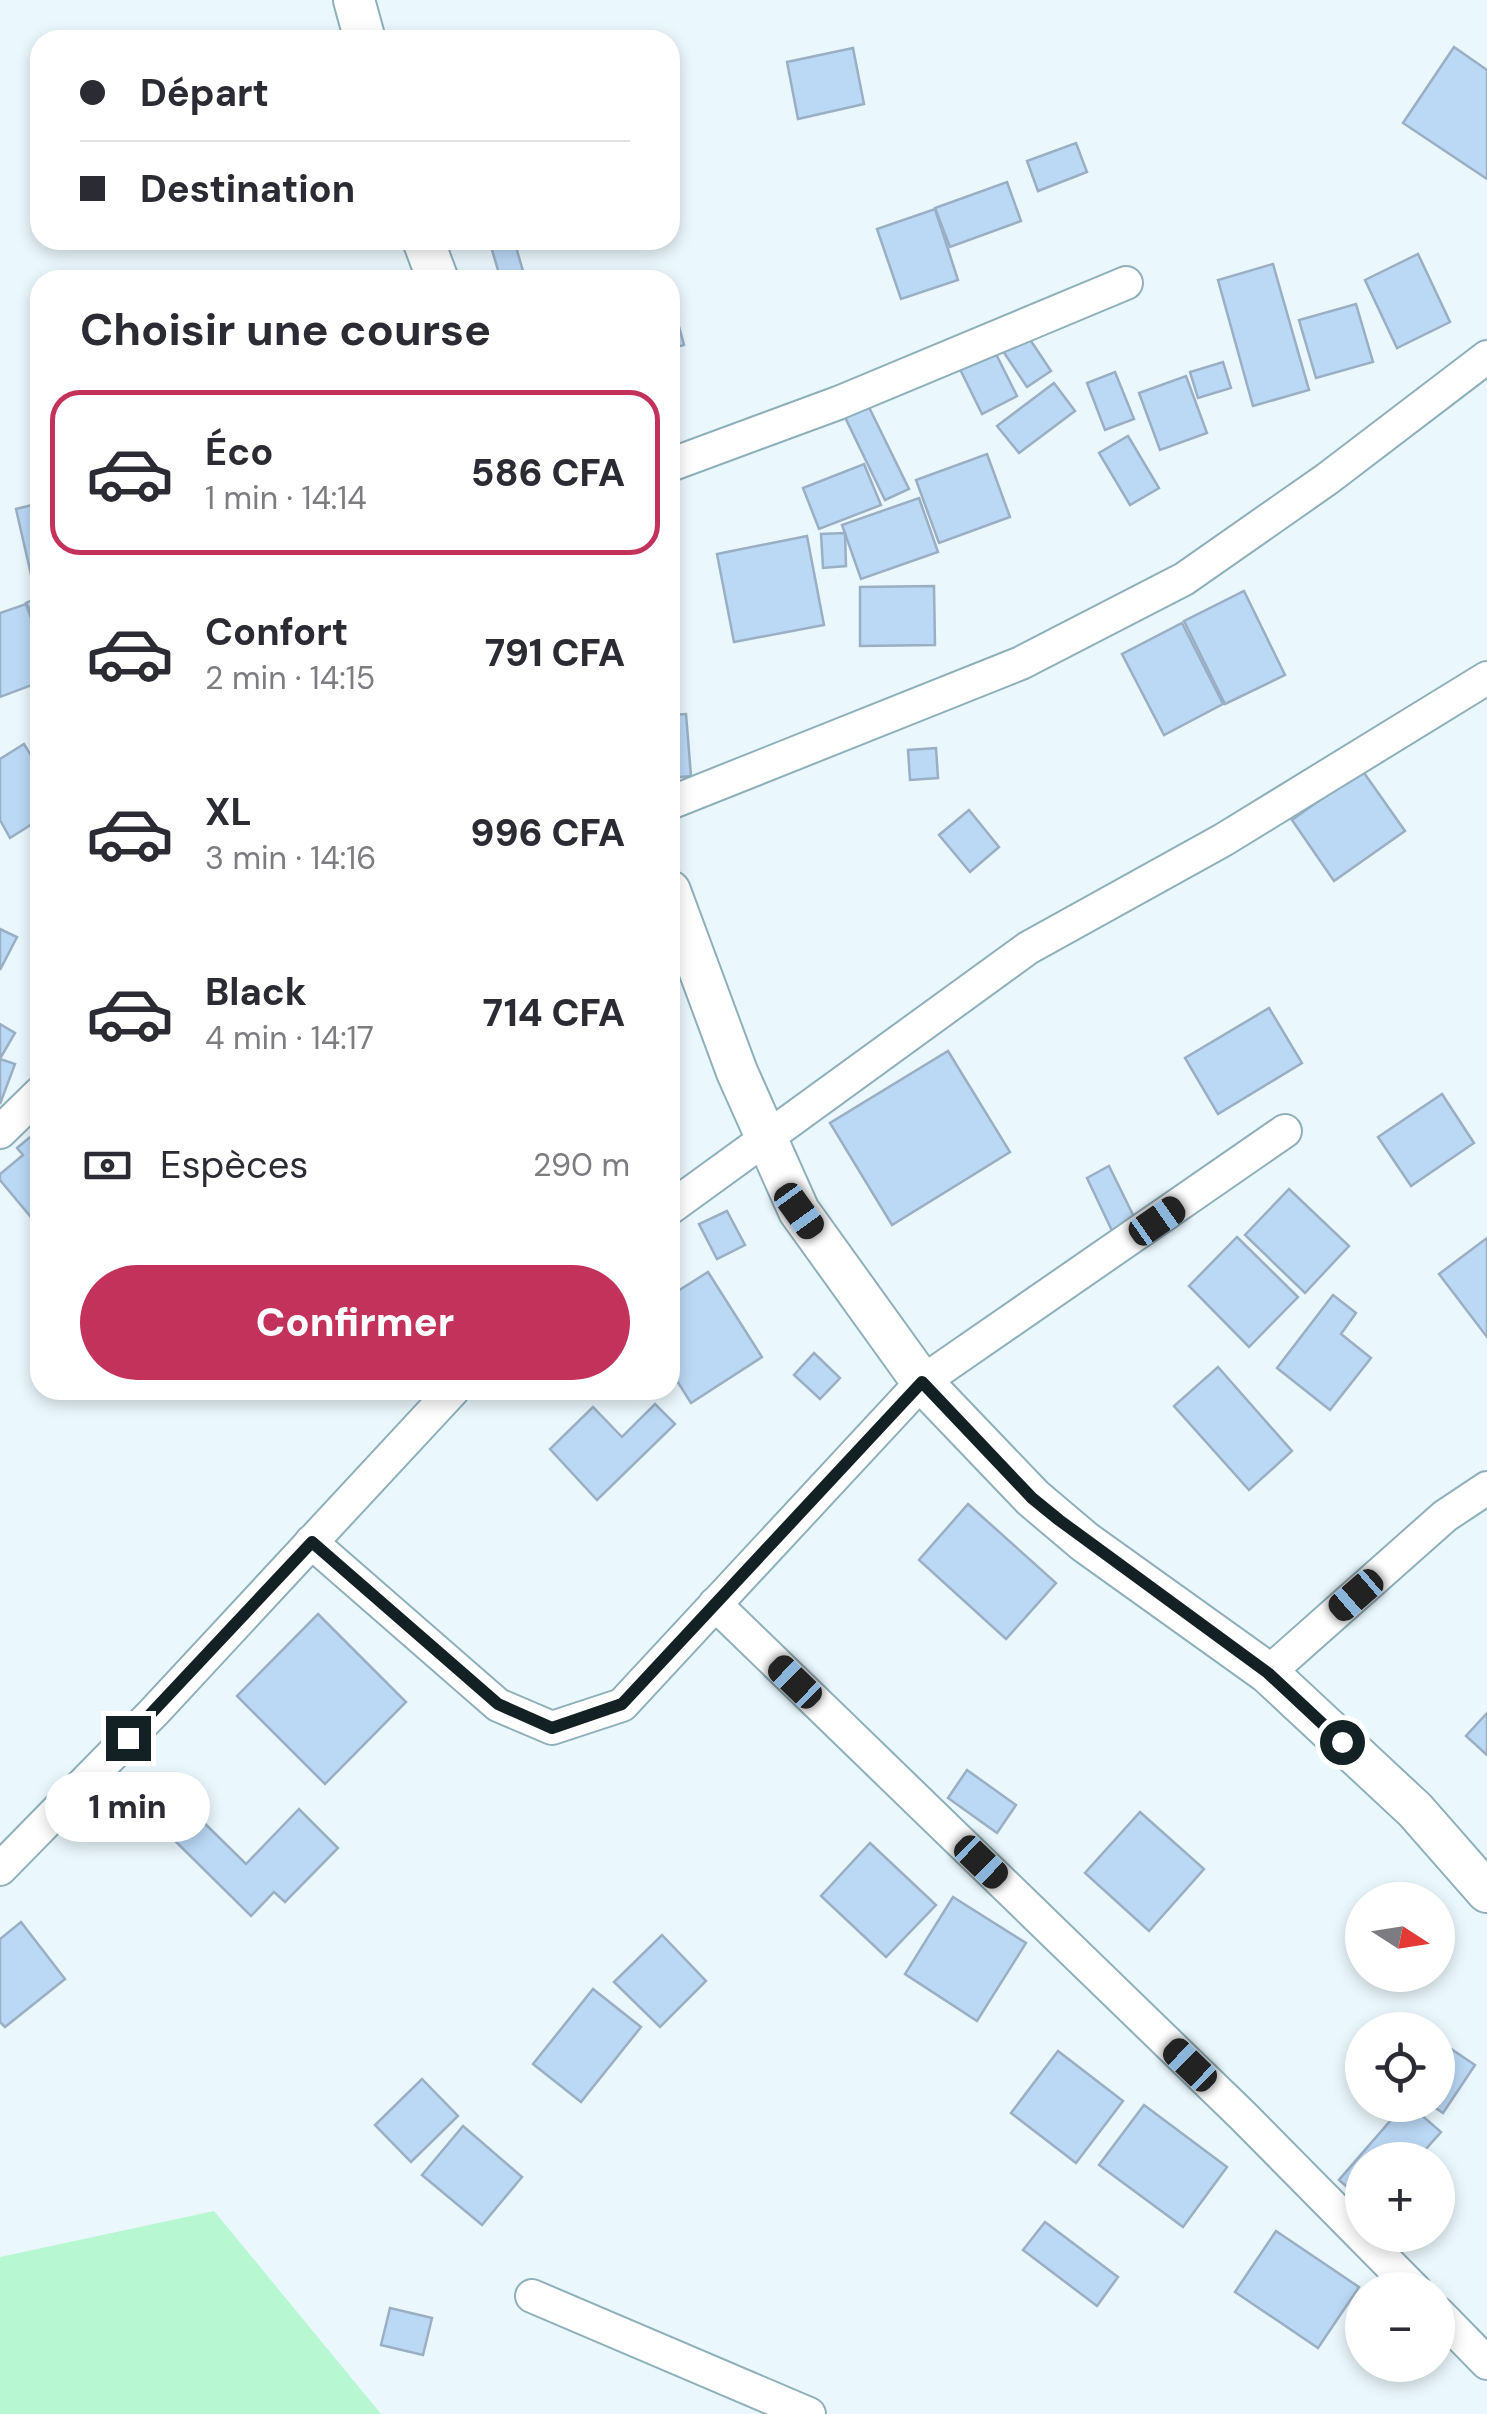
<!DOCTYPE html>
<html lang="fr">
<meta charset="utf-8">
<style>
:root{--surface:#fff;--page:#f7f7f7;--text:#2b2b33;--muted:#7c7c81;--line:#e1e1e2;--accent:#c2325a}
body{margin:0;font-family:"DM Sans",sans-serif;background:var(--page);color:var(--text);height:100vh;display:flex;flex-direction:column;font-size:38px;white-space:nowrap}
*{box-sizing:border-box;margin:0}
p{font-size:32px;color:var(--muted)}
.icon{flex:none;width:55px;height:55px;fill:none;stroke:currentColor;stroke-width:2;stroke-linecap:round;stroke-linejoin:round}
.map{position:relative;flex:1;overflow:hidden}
.sheet{position:absolute;left:30px;top:270px;width:650px;height:1130px;display:flex;flex-direction:column;background:var(--surface);border-radius:30px;box-shadow:0 5px 15px #0003}
.sheet>*{flex:none}
.hud{position:absolute;left:30px;top:30px;width:650px;height:220px;border-radius:30px;box-shadow:0 5px 15px #0003;display:grid;align-content:center;height:220px;padding:0 50px;background:var(--surface)}
.needle{width:65px;rotate:102deg}
.fabs{position:absolute;left:1345px;top:1882px;display:grid;gap:20px}
.fabs a{display:grid;place-items:center;width:110px;height:110px;border-radius:50%;background:var(--surface);box-shadow:0 5px 15px #0003;font-size:50px}
.end{position:absolute;width:45px;height:45px;margin:-22px;border:12px solid #132024;background:#fff;box-shadow:0 0 0 5px #fff}
.from{border-radius:50%}
.bubble{position:absolute;height:70px;border-radius:35px;background:var(--surface);box-shadow:0 5px 15px #0003;font-size:32px;font-weight:800;line-height:70px;text-align:center}
.car{position:absolute;width:30px;height:60px;margin:-30px -15px;border-radius:12px;box-shadow:0 0 8px 2px #0007;background:linear-gradient(#222 24%,#8ab4d8 0 40%,#222 0 76%,#8ab4d8 0 86%,#222 0)}
.hud b{display:flex;align-items:center;gap:35px;height:95px;font-size:38px}
.hud b+b{border-top:2px solid var(--line)}
.hud i{width:25px;height:25px;background:var(--text)}
ul{padding:0;list-style:none}
li{display:flex;align-items:center;gap:30px;height:165px;margin:0 20px 15px;padding:0 30px;border:5px solid transparent;border-radius:30px}
li div{flex:1}
li b{display:block;font-size:38px}
li em{font-style:normal;font-weight:800}
li.current{border-color:var(--accent)}
li>.icon{width:90px;height:90px;stroke-width:1.5}
h2{padding:0 50px;font-size:45px;line-height:120px}
.pay{display:flex;align-items:center;gap:25px;height:110px;padding:0 50px;font-size:38px}
.pay p{margin-inline-start:auto}
.action{display:flex;gap:20px;margin-top:auto;padding:20px 50px}
.action a{flex:1;height:115px;border-radius:60px;background:var(--accent);color:#fff;font-size:40px;font-weight:800;line-height:115px;text-align:center}
.map>svg:first-child{display:block}
.green{fill:#b7f8d3}
.building{fill:#bbd8f5;stroke:#9aafc4;stroke-width:2.5}
.lines{fill:none;stroke-linecap:round;stroke-linejoin:round}
.minor-casing{stroke:#8fafba;stroke-width:36}
.tertiary-casing{stroke:#8fafba;stroke-width:44}
.minor{stroke:#fff;stroke-width:32}
.tertiary{stroke:#fff;stroke-width:40}
.route{stroke:#132024;stroke-width:12}
</style>
<div class="map">
<svg width="1487" height="2414" viewBox="0 0 1487 2414">
<rect width="100%" height="100%" fill="#eaf7fc"/>
<path class="green" d="M 214,2211 L 381,2414 L 0,2414 L 0,2257 Z"/>
<g class="building">
<path d="M 1454,47 L 1487,70 L 1487,179 L 1403,123 Z"/>
<path d="M 853,48 L 864,104 L 798,119 L 787,62 Z"/>
<path d="M 1076,143 L 1087,172 L 1038,191 L 1027,161 Z"/>
<path d="M 1007,182 L 1021,221 L 950,247 L 935,208 Z"/>
<path d="M 935,209 L 958,280 L 901,299 L 877,229 Z"/>
<path d="M 489,240 L 514,240 L 525,278 L 501,280 Z"/>
<path d="M 1418,254 L 1450,322 L 1397,348 L 1365,280 Z"/>
<path d="M 1273,264 L 1309,390 L 1253,406 L 1218,280 Z"/>
<path d="M 1356,304 L 1373,362 L 1316,378 L 1299,320 Z"/>
<path d="M 675,312 L 684,345 L 670,349 L 670,313 Z"/>
<path d="M 1027,335 L 1051,371 L 1027,387 L 1003,351 Z"/>
<path d="M 993,348 L 1017,396 L 982,414 L 958,365 Z"/>
<path d="M 1223,362 L 1231,388 L 1198,398 L 1190,372 Z"/>
<path d="M 1115,372 L 1134,419 L 1105,430 L 1087,383 Z"/>
<path d="M 1186,376 L 1207,433 L 1160,450 L 1139,393 Z"/>
<path d="M 1054,383 L 1075,411 L 1019,453 L 997,426 Z"/>
<path d="M 864,397 L 909,489 L 885,500 L 841,409 Z"/>
<path d="M 1128,436 L 1159,488 L 1130,505 L 1099,453 Z"/>
<path d="M 987,454 L 1010,517 L 939,543 L 916,480 Z"/>
<path d="M 864,464 L 881,505 L 819,529 L 803,488 Z"/>
<path d="M 919,498 L 938,552 L 861,579 L 842,525 Z"/>
<path d="M 40,503 L 40,591 L 35,592 L 16,509 Z"/>
<path d="M 845,533 L 846,566 L 823,568 L 821,534 Z"/>
<path d="M 807,536 L 824,625 L 734,642 L 717,554 Z"/>
<path d="M 934,586 L 935,645 L 860,646 L 860,587 Z"/>
<path d="M 1244,591 L 1285,675 L 1225,704 L 1184,621 Z"/>
<path d="M 40,596 L 40,628 L 26,603 Z"/>
<path d="M 26,604 L 40,643 L 40,682 L 0,697 L 0,613 Z"/>
<path d="M 1182,623 L 1223,704 L 1164,735 L 1122,654 Z"/>
<path d="M 686,714 L 691,776 L 670,778 L 670,715 Z"/>
<path d="M 24,744 L 40,770 L 40,819 L 10,838 L 0,820 L 0,759 Z"/>
<path d="M 936,748 L 938,778 L 910,780 L 908,750 Z"/>
<path d="M 1362,770 L 1405,831 L 1334,881 L 1292,820 Z"/>
<path d="M 969,810 L 999,847 L 970,872 L 939,835 Z"/>
<path d="M 0,929 L 17,937 L 0,970 Z"/>
<path d="M 1269,1008 L 1302,1063 L 1218,1114 L 1185,1058 Z"/>
<path d="M 0,1024 L 15,1033 L 1,1057 L 0,1056 Z"/>
<path d="M 948,1051 L 1010,1152 L 892,1225 L 830,1123 Z"/>
<path d="M 0,1059 L 15,1064 L 0,1104 Z"/>
<path d="M 1442,1094 L 1474,1143 L 1411,1186 L 1378,1137 Z"/>
<path d="M 40,1129 L 40,1228 L 0,1180 L 0,1174 L 23,1155 L 17,1148 Z"/>
<path d="M 1109,1166 L 1138,1225 L 1115,1237 L 1087,1178 Z"/>
<path d="M 1289,1189 L 1349,1246 L 1305,1293 L 1245,1235 Z"/>
<path d="M 727,1211 L 745,1245 L 717,1259 L 699,1224 Z"/>
<path d="M 1237,1237 L 1298,1297 L 1249,1347 L 1189,1286 Z"/>
<path d="M 1487,1238 L 1487,1337 L 1439,1274 Z"/>
<path d="M 708,1272 L 762,1357 L 691,1403 L 670,1370 L 670,1296 Z"/>
<path d="M 1333,1295 L 1356,1313 L 1341,1334 L 1371,1358 L 1330,1410 L 1277,1368 Z"/>
<path d="M 814,1353 L 840,1378 L 820,1399 L 794,1375 Z"/>
<path d="M 1218,1367 L 1292,1451 L 1249,1490 L 1174,1406 Z"/>
<path d="M 655,1404 L 675,1424 L 597,1500 L 550,1449 L 593,1407 L 622,1437 Z"/>
<path d="M 968,1504 L 1056,1583 L 1006,1639 L 919,1560 Z"/>
<path d="M 318,1614 L 406,1702 L 325,1784 L 237,1696 Z"/>
<path d="M 1487,1713 L 1487,1755 L 1466,1736 Z"/>
<path d="M 967,1770 L 1016,1805 L 997,1833 L 948,1798 Z"/>
<path d="M 189,1808 L 246,1864 L 299,1809 L 338,1848 L 285,1902 L 274,1892 L 251,1916 L 166,1832 Z"/>
<path d="M 1140,1812 L 1204,1869 L 1149,1931 L 1085,1873 Z"/>
<path d="M 870,1843 L 936,1905 L 886,1957 L 821,1896 Z"/>
<path d="M 953,1897 L 1026,1943 L 977,2021 L 905,1974 Z"/>
<path d="M 21,1922 L 65,1979 L 5,2027 L 0,2022 L 0,1939 Z"/>
<path d="M 662,1935 L 706,1981 L 660,2027 L 614,1982 Z"/>
<path d="M 593,1989 L 641,2027 L 581,2102 L 533,2064 Z"/>
<path d="M 1403,2017 L 1423,2030 L 1394,2030 Z"/>
<path d="M 1438,2040 L 1475,2065 L 1443,2113 L 1431,2105 L 1438,2105 Z"/>
<path d="M 1058,2051 L 1123,2101 L 1076,2163 L 1011,2113 Z"/>
<path d="M 422,2079 L 458,2116 L 411,2162 L 375,2125 Z"/>
<path d="M 1144,2105 L 1227,2167 L 1183,2227 L 1099,2165 Z"/>
<path d="M 1404,2105 L 1410,2105 L 1441,2132 L 1416,2160 L 1362,2160 L 1362,2200 L 1339,2180 Z"/>
<path d="M 463,2126 L 522,2177 L 482,2225 L 422,2175 Z"/>
<path d="M 1045,2222 L 1118,2277 L 1097,2306 L 1023,2250 Z"/>
<path d="M 1276,2231 L 1359,2287 L 1318,2348 L 1235,2292 Z"/>
<path d="M 390,2308 L 432,2318 L 423,2355 L 381,2345 Z"/>
</g>
<g class="lines">
<g class="minor-casing">
<g id="minor">
<path d="M 670,465 L 838,403 L 1126,283"/>
<path d="M 670,803 L 1021,663 L 1184,579 L 1327,479 L 1487,357"/>
<path d="M 0,1132 L 40,1093"/>
<path d="M 670,1208 L 1028,948 L 1223,840 L 1487,678"/>
<path d="M 311,1542 L 498,1705 L 552,1728 L 622,1705 L 922,1382 L 1285,1131"/>
<path d="M 715,1604 L 1242,2115 L 1415,2290"/>
<path d="M 1268,1673 L 1445,1516 L 1487,1488"/>
<path d="M 0,1869 L 154,1712 L 453,1390"/>
<path d="M 532,2296 L 809,2414"/>
<path d="M 1438,2313 L 1487,2363"/>
</g>
</g>
<g class="tertiary-casing">
<g id="tertiary">
<path d="M 354,0 L 365,40"/>
<path d="M 423,240 L 438,280"/>
<path d="M 670,891 L 737,1072 L 799,1211 L 922,1382 L 1033,1498 L 1085,1542 L 1268,1673 L 1415,1810 L 1487,1892"/>
</g>
</g>
<use href="#minor" class="minor"/>
<use href="#tertiary" class="tertiary"/>
</g>
<g class="lines">
<path class="route" d="M 128,1738 L 312,1542 L 498,1704 L 552,1728 L 622,1704 L 922,1382 L 1032,1498 L 1059,1520 L 1268,1673 L 1342,1742"/>
</g>
</svg>
<div class="fabs">
<a><svg class="needle" viewBox="-14 -14 28 28"><path d="M0-13l5 13h-10z" fill="#e53935"/><path d="M0 13l5-13h-10z" fill="#7c7c81"/></svg></a>
<a><svg class="icon" aria-label="locate" viewBox="0 0 24 24"><circle cx="12" cy="12" r="6"/><path d="M12 2v4M12 18v4M2 12h4M18 12h4"/></svg></a>
<a>+</a>
<a>−</a>
</div>
<i class="end from" style="left:1342px;top:1742px"></i>
<i class="end" style="left:128px;top:1738px"></i>
<div class="bubble" style="left:45px;top:1772px;width:165px">1 min</div>
<i class="car" style="left:799px;top:1211px;rotate:144deg"></i>
<i class="car" style="left:1157px;top:1221px;rotate:55deg"></i>
<i class="car" style="left:1356px;top:1595px;rotate:229deg"></i>
<i class="car" style="left:795px;top:1682px;rotate:314deg"></i>
<i class="car" style="left:981px;top:1862px;rotate:134deg"></i>
<i class="car" style="left:1190px;top:2065px;rotate:314deg"></i>
<div class="hud">
<b><i class="from"></i>Départ</b>
<b><i></i>Destination</b>
</div>
<section class="sheet">
<h2>Choisir une course</h2>
<ul>
<li class="current"><svg class="icon" aria-label="car" viewBox="0 0 24 24"><path d="M5 17H2v-5l4-1 3-4h7l3 4 3 1v5h-3M9 17h6M6 11h13"/><circle cx="7" cy="17" r="2"/><circle cx="17" cy="17" r="2"/></svg><div><b>Éco</b><p>1 min · 14:14</p></div><em>586 CFA</em></li>
<li><svg class="icon" aria-label="car" viewBox="0 0 24 24"><path d="M5 17H2v-5l4-1 3-4h7l3 4 3 1v5h-3M9 17h6M6 11h13"/><circle cx="7" cy="17" r="2"/><circle cx="17" cy="17" r="2"/></svg><div><b>Confort</b><p>2 min · 14:15</p></div><em>791 CFA</em></li>
<li><svg class="icon" aria-label="car" viewBox="0 0 24 24"><path d="M5 17H2v-5l4-1 3-4h7l3 4 3 1v5h-3M9 17h6M6 11h13"/><circle cx="7" cy="17" r="2"/><circle cx="17" cy="17" r="2"/></svg><div><b>XL</b><p>3 min · 14:16</p></div><em>996 CFA</em></li>
<li><svg class="icon" aria-label="car" viewBox="0 0 24 24"><path d="M5 17H2v-5l4-1 3-4h7l3 4 3 1v5h-3M9 17h6M6 11h13"/><circle cx="7" cy="17" r="2"/><circle cx="17" cy="17" r="2"/></svg><div><b>Black</b><p>4 min · 14:17</p></div><em>714 CFA</em></li>
</ul>
<div class="pay"><svg class="icon" aria-label="cash" viewBox="0 0 24 24"><path d="M3 7h18v10H3z"/><circle cx="12" cy="12" r="2"/></svg>Espèces<p>290 m</p></div>
<div class="action"><a>Confirmer</a></div>
</section>
</div>
